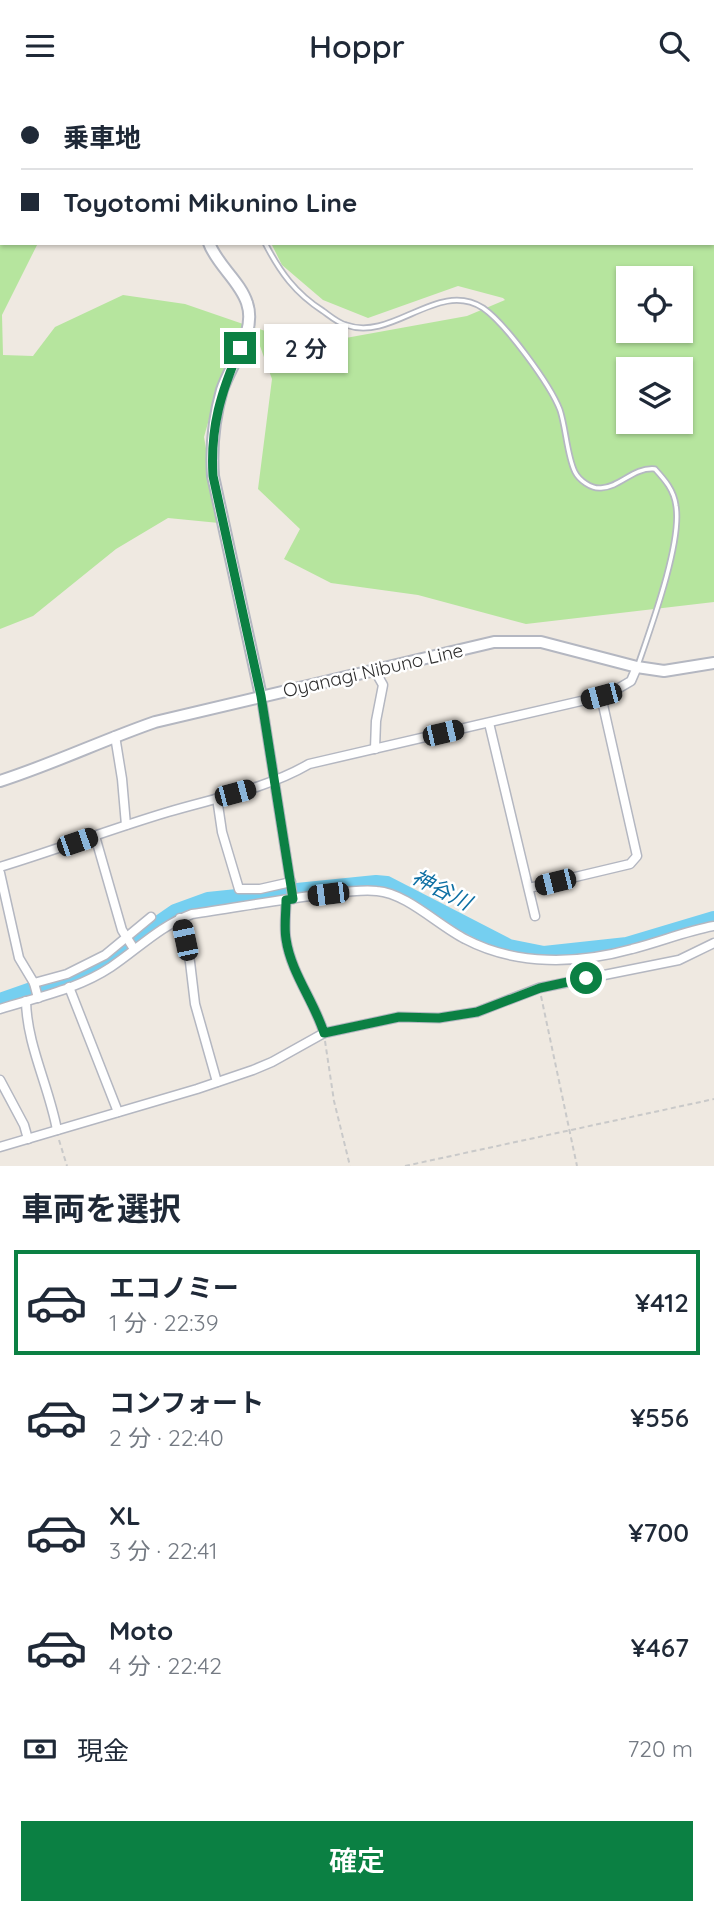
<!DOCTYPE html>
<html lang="ja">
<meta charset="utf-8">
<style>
:root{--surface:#fff;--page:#f2f2f3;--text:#1f2937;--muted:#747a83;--line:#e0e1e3;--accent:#0b8043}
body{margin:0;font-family:Quicksand,"Noto Sans JP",sans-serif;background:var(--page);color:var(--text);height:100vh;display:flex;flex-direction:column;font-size:26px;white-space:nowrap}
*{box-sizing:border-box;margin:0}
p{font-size:23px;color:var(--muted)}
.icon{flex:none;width:38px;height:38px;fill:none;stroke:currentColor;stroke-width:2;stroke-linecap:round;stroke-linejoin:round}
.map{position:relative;height:1075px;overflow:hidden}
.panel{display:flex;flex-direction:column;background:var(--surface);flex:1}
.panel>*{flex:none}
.hud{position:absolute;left:0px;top:0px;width:714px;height:154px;box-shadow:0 2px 5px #0004;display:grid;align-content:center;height:154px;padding:0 21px;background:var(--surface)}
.controls{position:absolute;left:616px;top:175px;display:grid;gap:14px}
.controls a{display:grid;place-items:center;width:77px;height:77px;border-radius:0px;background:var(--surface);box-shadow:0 2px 5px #0004;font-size:35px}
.end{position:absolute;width:32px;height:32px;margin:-16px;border:9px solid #0b8043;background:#fff;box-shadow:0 0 0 4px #fff}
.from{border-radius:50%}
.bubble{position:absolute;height:49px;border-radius:0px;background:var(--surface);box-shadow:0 2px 5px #0004;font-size:23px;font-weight:600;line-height:49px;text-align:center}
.car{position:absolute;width:21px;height:42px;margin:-21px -10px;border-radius:9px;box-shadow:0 0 5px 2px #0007;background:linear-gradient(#222 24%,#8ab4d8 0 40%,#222 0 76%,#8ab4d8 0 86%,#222 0)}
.hud b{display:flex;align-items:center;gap:24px;height:66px;font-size:26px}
.hud b+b{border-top:2px solid var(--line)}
.hud i{width:18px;height:18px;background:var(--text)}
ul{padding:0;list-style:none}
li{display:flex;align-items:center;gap:21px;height:105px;margin:0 14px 10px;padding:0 7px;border:4px solid transparent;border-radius:0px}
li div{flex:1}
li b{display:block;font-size:26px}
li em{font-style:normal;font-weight:600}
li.selected{border-color:var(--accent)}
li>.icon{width:63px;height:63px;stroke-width:1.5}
h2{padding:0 21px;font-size:32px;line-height:84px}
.pay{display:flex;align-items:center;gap:18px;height:77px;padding:0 21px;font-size:26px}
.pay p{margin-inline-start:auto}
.action{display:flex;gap:14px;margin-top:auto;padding:14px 21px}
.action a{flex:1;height:80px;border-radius:0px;background:var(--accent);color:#fff;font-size:28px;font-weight:600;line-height:80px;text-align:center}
header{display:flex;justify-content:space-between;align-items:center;height:91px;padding:0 21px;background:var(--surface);font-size:32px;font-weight:600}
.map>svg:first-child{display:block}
.green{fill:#b6e59e;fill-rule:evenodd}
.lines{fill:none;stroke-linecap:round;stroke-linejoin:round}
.river{stroke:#75cff0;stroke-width:16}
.lane-casing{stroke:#b4b7c1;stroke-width:7}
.street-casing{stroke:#b4b7c1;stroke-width:11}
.secondary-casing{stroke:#b4b7c1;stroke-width:14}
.path{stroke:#c9c9c9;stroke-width:2;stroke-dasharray:5 3.5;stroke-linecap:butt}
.lane{stroke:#fff;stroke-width:3.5}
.street{stroke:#fff;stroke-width:8}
.secondary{stroke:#fff;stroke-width:10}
.route{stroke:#0b8043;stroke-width:9}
.labels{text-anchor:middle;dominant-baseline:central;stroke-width:5;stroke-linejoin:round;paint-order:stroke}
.street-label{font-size:19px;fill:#2e2e2e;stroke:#fff}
.water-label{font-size:21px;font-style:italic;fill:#0d6fa3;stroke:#fff}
</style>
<header><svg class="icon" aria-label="menu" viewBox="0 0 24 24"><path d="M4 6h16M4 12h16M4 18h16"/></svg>Hoppr<svg class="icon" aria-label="search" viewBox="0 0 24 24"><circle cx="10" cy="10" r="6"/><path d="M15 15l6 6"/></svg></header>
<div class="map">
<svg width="714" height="1075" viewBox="0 0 714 1075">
<rect width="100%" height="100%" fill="#efe9e1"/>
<g class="green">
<path d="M 0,0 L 21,2 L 2,2 L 2,152 L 38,152 L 2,224 L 3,264 L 33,265 L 55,236 L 123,204 L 185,213 L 246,234 L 221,285 L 204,346 L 219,432 L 168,427 L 116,458 L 33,525 L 0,538 Z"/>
<path d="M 229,0 L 668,0 L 229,2 Z"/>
<path d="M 692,0 L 714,0 L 714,511 L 526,533 L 418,504 L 331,492 L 284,468 L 300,438 L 258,398 L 272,288 L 253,236 L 307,254 L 467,225 L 505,209 L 503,207 L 458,195 L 368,227 L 323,209 L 282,174 L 271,152 L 712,152 L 712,2 L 688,2 ZM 628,187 L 681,187 L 681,240 L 628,240 ZM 628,278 L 681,278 L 681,331 L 628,331 Z"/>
</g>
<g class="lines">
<path class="river" d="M 0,910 L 94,877 L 175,821 L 208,809 L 376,792 L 387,793 L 509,856 L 544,863 L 627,854 L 714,828"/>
<g class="lane-casing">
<g id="lane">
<path d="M 225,0 L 225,2"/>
<path d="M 192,2 L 194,0"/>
<path d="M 639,2 L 640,0"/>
<path d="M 265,152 C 280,181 295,202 323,220 C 330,225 338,232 346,234 C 393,251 438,188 483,217 C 505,232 550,293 560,319 C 566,337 567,365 575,381 C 579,389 591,398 601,397 C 621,396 633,376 655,378 C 665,389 674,399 676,415 C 682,452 651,536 638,574"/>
</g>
</g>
<g class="street-casing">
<g id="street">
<path d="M 261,605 L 293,808"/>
<path d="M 489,632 L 535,825"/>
<path d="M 115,645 L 122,688 L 126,734"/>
<path d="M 375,658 L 376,630 L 383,594 L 375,580"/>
<path d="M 217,707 L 222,741 L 239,798 L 260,798 L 291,791"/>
<path d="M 95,745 L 122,839 L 134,858"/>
<path d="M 0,776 C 56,759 111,738 168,721 C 215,707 266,698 309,673 L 607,604 L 631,590 L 637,576"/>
<path d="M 0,782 L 19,867 L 34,892 L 38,907"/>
<path d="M 529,797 L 630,773 L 637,765 L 601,605"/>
<path d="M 286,809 C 286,822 284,836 286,848 C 291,882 314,910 324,942"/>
<path d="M 180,827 L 190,871 L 195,913 L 217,991"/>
<path d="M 34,892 L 67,883 L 105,864 L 151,826"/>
<path d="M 69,896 L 118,1021"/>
<path d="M 26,910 C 27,955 49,995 57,1039"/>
<path d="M 0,918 C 38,906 78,898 111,876 C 139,857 160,835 192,823 C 234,817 276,809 319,804 C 338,802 358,798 377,800 C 406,802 439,835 465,848 C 516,875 578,873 632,858 C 660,851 686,840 714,835"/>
<path d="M 0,989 L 24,1034 L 28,1048"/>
<path d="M 0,1056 L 197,998 L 253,979 L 272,971 L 324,942 L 399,926 L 439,927 L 477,921 L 539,897 L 679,869 L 714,852"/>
</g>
</g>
<g class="secondary-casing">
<g id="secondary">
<path d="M 147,0 L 149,2"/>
<path d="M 209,152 C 217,174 240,190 247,212 C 257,241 231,272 222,299 C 214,327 211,356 213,385 L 261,605"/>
<path d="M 0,690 C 53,673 103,649 155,631 L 494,551 L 541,551 L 637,576 L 664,580 L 714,572"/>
</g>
</g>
<g class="path">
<path d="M 541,905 L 577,1075"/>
<path d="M 325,950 L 334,1010 L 350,1075"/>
<path d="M 59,1049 L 67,1075"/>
<path d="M 405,1075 L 714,1008"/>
</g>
<use href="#lane" class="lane"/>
<use href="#street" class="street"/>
<use href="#secondary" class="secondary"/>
</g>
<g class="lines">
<path class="route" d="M 240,257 C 221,301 210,336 213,385 L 261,605 L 293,808 L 286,809 C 286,822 284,836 286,848 C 291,882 314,910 324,942 L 399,926 L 439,927 L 477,921 L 540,897 L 586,887"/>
</g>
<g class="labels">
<g class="street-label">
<text transform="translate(373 579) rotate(-13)">Oyanagi Nibuno Line</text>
</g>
<g class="water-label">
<text transform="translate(442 798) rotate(27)">神谷川</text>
</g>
</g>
</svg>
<div class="controls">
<a><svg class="icon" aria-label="locate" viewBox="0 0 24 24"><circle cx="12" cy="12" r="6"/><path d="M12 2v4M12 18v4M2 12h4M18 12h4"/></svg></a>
<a><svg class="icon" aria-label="layers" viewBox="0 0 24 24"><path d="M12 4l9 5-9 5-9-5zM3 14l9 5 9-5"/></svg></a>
</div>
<i class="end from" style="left:586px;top:887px"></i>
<i class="end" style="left:240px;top:257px"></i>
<div class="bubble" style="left:264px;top:233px;width:84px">2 分</div>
<i class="car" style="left:601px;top:605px;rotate:255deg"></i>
<i class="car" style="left:443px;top:642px;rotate:77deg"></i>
<i class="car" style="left:235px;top:702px;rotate:75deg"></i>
<i class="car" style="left:77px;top:751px;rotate:71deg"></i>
<i class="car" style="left:555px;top:791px;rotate:256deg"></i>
<i class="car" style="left:328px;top:803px;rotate:263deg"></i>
<i class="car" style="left:185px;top:849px;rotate:348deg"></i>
<div class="hud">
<b><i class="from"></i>乗車地</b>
<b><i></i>Toyotomi Mikunino Line</b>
</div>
</div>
<section class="panel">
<h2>車両を選択</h2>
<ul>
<li class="selected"><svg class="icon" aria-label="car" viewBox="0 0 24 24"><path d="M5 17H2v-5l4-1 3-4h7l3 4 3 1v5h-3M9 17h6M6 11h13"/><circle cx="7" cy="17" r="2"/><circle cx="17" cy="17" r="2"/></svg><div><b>エコノミー</b><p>1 分 · 22:39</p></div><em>¥412</em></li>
<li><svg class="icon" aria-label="car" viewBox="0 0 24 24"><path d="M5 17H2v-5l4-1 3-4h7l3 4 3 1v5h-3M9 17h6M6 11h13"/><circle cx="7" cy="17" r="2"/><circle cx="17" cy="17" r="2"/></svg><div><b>コンフォート</b><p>2 分 · 22:40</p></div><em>¥556</em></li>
<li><svg class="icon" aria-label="car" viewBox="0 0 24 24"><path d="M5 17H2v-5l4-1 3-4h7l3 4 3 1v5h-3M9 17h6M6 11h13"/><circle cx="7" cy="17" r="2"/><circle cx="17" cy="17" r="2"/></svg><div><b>XL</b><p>3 分 · 22:41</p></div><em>¥700</em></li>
<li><svg class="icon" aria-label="car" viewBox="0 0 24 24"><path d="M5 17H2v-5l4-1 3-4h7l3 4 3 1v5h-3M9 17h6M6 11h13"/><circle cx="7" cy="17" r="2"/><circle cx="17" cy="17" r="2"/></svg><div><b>Moto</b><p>4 分 · 22:42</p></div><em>¥467</em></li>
</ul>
<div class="pay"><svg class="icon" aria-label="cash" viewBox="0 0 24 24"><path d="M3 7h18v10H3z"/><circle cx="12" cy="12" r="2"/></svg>現金<p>720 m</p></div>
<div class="action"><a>確定</a></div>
</section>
